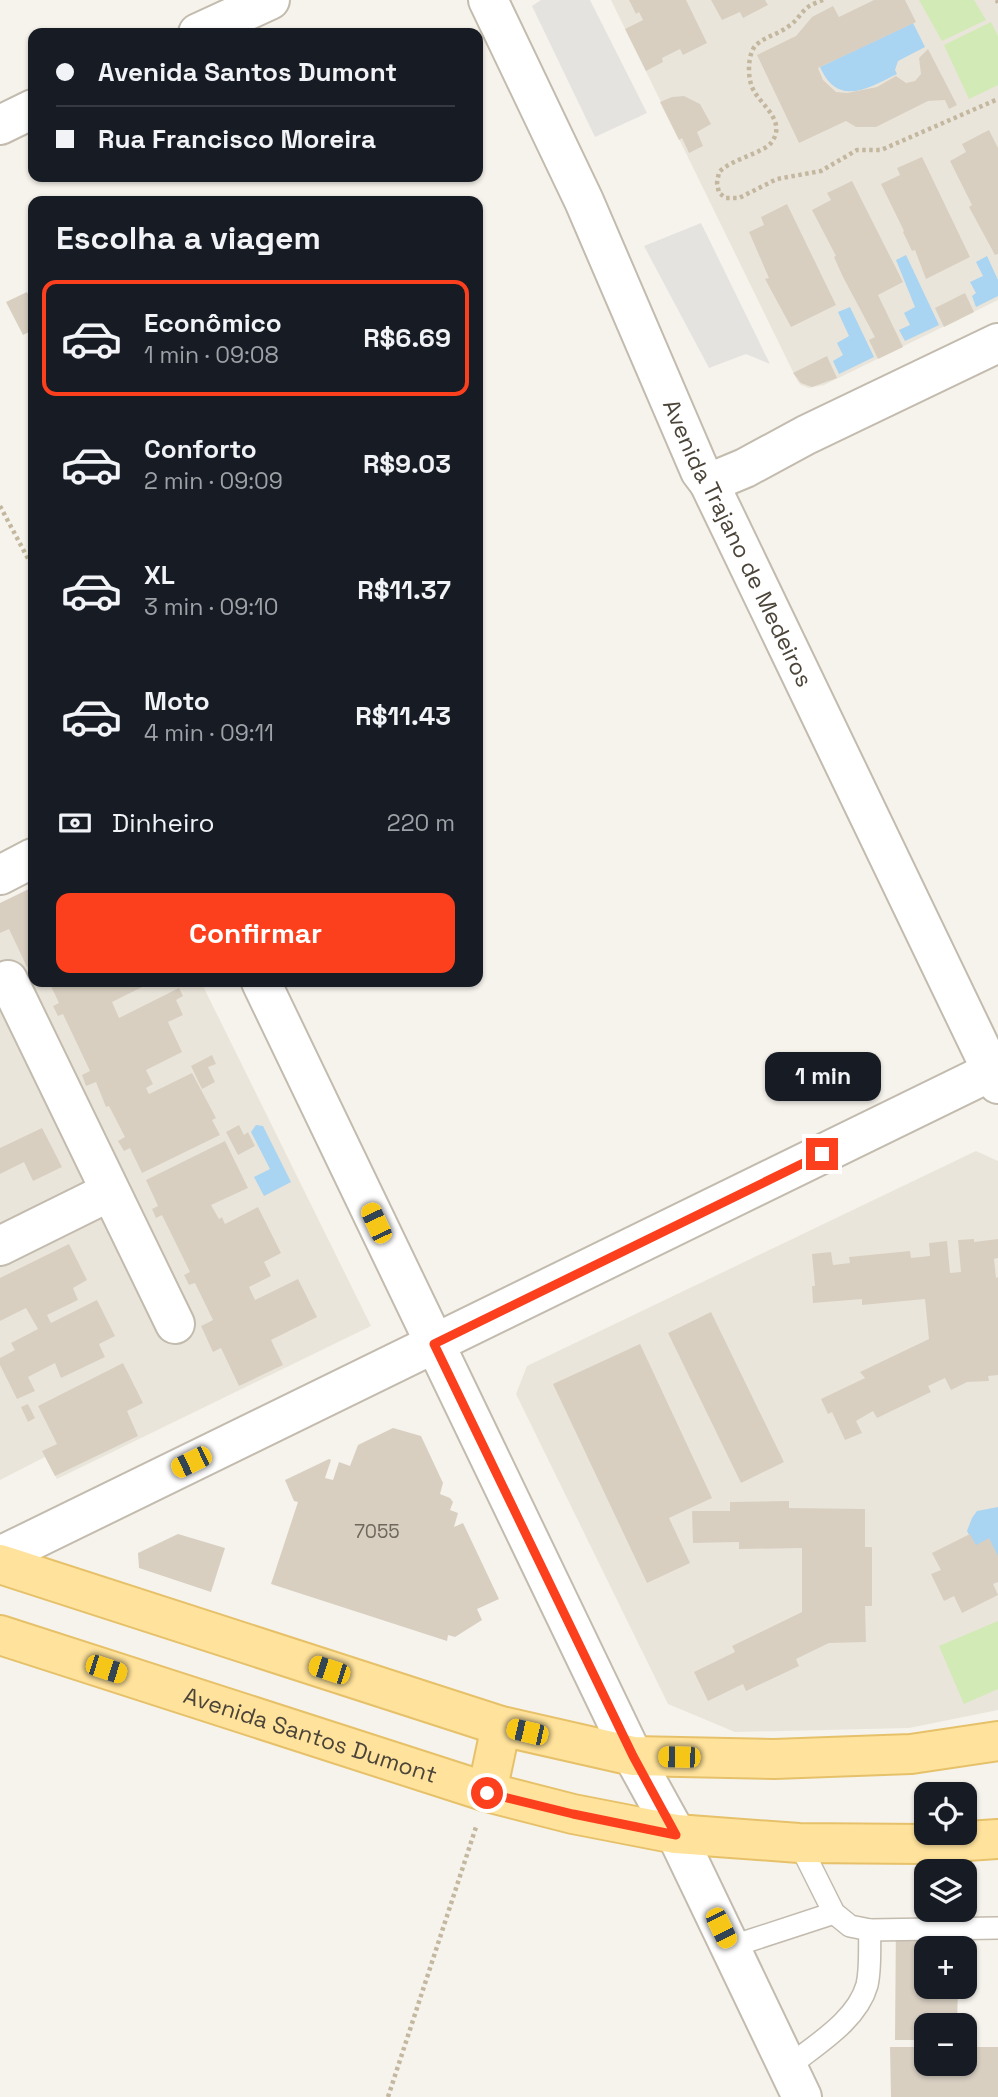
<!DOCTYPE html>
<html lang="pt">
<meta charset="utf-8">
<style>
:root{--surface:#171b24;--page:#20242c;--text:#f1f3f6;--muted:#9ea1a6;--line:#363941;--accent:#fc3f1d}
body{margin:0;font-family:"Space Grotesk",sans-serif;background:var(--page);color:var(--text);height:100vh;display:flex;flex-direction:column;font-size:26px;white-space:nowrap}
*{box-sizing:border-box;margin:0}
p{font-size:23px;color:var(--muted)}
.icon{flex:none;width:38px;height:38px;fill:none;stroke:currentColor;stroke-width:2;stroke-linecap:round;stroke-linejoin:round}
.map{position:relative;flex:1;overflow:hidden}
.drawer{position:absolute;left:28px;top:196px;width:455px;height:791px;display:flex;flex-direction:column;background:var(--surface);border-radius:14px;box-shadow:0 2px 5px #0004}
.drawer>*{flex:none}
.hud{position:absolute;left:28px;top:28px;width:455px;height:154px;border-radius:14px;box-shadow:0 2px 5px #0004;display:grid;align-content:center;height:154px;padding:0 28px;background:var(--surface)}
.buttons{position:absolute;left:914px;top:1782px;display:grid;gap:14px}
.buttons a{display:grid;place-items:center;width:63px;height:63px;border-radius:14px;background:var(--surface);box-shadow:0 2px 5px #0004;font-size:35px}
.end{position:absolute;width:32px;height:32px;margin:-16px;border:9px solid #fc3f1d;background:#fff;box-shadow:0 0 0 4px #fff}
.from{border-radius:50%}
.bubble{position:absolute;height:49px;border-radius:14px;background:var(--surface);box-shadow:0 2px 5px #0004;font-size:23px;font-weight:600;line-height:49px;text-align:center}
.car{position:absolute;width:21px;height:42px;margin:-21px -10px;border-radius:9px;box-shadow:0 0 5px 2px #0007;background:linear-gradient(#f5c518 24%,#345 0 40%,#f5c518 0 76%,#345 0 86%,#f5c518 0)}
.hud b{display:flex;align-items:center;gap:24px;height:66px;font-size:26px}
.hud b+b{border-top:2px solid var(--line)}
.hud i{width:18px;height:18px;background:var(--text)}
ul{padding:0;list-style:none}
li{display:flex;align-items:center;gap:21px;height:116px;margin:0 14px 10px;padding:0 14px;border:4px solid transparent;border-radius:14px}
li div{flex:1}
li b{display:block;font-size:26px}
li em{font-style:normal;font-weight:600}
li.on{border-color:var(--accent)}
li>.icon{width:63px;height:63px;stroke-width:1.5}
h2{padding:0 28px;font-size:32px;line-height:84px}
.pay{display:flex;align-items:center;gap:18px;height:77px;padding:0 28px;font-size:26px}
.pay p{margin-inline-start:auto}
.cta{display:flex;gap:14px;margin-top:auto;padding:14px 28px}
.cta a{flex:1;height:80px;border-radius:14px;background:var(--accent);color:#fff;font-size:28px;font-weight:600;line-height:80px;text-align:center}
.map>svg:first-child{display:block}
.residential{fill:#eae5da}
.green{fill:#d2eab5}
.parking{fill:#e5e3e0}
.water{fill:#a9d4f2}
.building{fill:#d8cfc1}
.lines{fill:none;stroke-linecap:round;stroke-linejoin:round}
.lane-casing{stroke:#c2bbae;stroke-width:24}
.street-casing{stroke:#c2bbae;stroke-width:42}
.primary-casing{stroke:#e6c16a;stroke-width:42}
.path{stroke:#c4b79f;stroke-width:4.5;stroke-dasharray:3.5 3.5;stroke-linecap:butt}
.lane{stroke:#fff;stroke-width:21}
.street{stroke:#fff;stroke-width:38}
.primary{stroke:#ffe39c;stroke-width:38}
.route{stroke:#fc3f1d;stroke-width:9}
.labels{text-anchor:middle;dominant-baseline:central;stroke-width:6;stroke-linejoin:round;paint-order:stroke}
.number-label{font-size:19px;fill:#6e675b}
.street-label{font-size:23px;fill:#4b4439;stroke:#fff}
</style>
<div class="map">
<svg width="998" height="2097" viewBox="0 0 998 2097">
<rect width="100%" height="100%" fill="#f6f3ec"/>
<g class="residential">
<path d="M 611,0 L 998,0 L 998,300 L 824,385 L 809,388 L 801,385 L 798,382 Z"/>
<path d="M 33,888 L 33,982 L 201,982 L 371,1326 L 57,1479 L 45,1457 L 0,1480 L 0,904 Z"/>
<path d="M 976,1151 L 998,1161 L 998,1710 L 909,1728 L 735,1732 L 668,1704 L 516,1394 L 527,1366 Z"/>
</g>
<g class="green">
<path d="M 919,0 L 974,0 L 986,20 L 942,41 Z"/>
<path d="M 991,22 L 998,36 L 998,85 L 969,99 L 944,45 Z"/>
<path d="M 998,1621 L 998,1689 L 964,1704 L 939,1646 Z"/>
</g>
<g class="parking">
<path d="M 541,0 L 590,0 L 647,113 L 595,137 L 532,6 Z"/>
<path d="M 701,223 L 770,364 L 746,354 L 709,368 L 644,246 Z"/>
</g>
<g class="water">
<path d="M 913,23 L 925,47 L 898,61 L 895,70 L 897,74 C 867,89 838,107 820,67 Z"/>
<path d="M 906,255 L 939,325 L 905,341 L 899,330 L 910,325 L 904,313 L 915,307 L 896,260 Z"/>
<path d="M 987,256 L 998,280 L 998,296 L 976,307 L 972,296 L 976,293 L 970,282 L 983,276 L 976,262 Z"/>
<path d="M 850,307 L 874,357 L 839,374 L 833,361 L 843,355 L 837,343 L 849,336 L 838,312 Z"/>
<path d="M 256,1125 L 263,1126 L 291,1182 L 264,1196 L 254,1177 L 270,1169 L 251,1132 Z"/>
<path d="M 998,1507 L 998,1559 L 978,1551 L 967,1531 L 972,1518 L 977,1511 Z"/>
</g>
<g class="building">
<path d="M 629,0 L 686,0 L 707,43 L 683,55 L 680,49 L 662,58 L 663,62 L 646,71 L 625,29 L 643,20 L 639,12 L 636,14 Z"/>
<path d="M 711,0 L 765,0 L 768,5 L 743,18 L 740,12 L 722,20 Z"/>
<path d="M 874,0 L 905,0 L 916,22 L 818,68 L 823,80 L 836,92 L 847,93 L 877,87 L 896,76 L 906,83 L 915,81 L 921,74 L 919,58 L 928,49 L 957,105 L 949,109 L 945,100 L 928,101 L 876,127 L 856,127 L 846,121 L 799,143 L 757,55 L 796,36 L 812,17 L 833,6 L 839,17 Z"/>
<path d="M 684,96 L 700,104 L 711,124 L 697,132 L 703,146 L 689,153 L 682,138 L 679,140 L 660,102 L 672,97 Z"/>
<path d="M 989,130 L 998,148 L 998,254 L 995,255 L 969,207 L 972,205 L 950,161 L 966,152 L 962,144 Z"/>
<path d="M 922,157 L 970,257 L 926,279 L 915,250 L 912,251 L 903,232 L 904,231 L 881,184 L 900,175 L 897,168 Z"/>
<path d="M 852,181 L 903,282 L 878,295 L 903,347 L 878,359 L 869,340 L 875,337 L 843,277 L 834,257 L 836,256 L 812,210 L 831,200 L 827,193 Z"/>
<path d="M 787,204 L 836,305 L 791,327 L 765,279 L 769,278 L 749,232 L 764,225 L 761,217 Z"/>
<path d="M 27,292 L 33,304 L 33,330 L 23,335 L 6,302 Z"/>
<path d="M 965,293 L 974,312 L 944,327 L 935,308 Z"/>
<path d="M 827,356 L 837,378 L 812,387 L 801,383 L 793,373 Z"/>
<path d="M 33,887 L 33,965 L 27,967 L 9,929 L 0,933 L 0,903 Z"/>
<path d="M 49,982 L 152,982 L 112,1002 L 119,1018 L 179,988 L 183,996 L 176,1000 L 183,1015 L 168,1022 L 182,1052 L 146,1070 L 153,1084 L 146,1088 L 149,1094 L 192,1073 L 216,1118 L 212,1120 L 220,1135 L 142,1173 L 130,1148 L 124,1151 L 118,1141 L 125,1137 L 109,1106 L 106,1107 L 96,1082 L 86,1086 L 82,1075 L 90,1071 L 63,1014 L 58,1016 L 53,1006 L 59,1003 Z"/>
<path d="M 212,1055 L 216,1064 L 208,1067 L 215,1082 L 202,1089 L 191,1066 Z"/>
<path d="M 239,1125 L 244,1135 L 248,1132 L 255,1146 L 238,1155 L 226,1132 Z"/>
<path d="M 42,1128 L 62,1167 L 33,1181 L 24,1162 L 0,1174 L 0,1148 Z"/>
<path d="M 225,1141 L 248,1188 L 211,1205 L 219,1219 L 222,1217 L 225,1224 L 258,1207 L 281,1253 L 264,1262 L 271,1276 L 249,1287 L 255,1300 L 298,1279 L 317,1317 L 271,1340 L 283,1365 L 239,1386 L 221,1348 L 213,1352 L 201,1326 L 213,1320 L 195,1283 L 189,1285 L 184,1275 L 190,1272 L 162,1215 L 156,1218 L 152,1209 L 158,1206 L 146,1180 Z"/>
<path d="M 974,1239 L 974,1242 L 998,1239 L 998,1258 L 994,1259 L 996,1278 L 998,1277 L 998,1375 L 988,1376 L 989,1381 L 967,1382 L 951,1390 L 945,1378 L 928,1386 L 931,1392 L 877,1418 L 873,1411 L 856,1421 L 862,1433 L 845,1440 L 832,1412 L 828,1414 L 821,1399 L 865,1378 L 860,1372 L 929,1339 L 925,1299 L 862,1305 L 862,1299 L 813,1303 L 812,1286 L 815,1286 L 812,1254 L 831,1252 L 833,1265 L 850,1263 L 849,1257 L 910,1251 L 911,1258 L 930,1256 L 929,1243 L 947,1241 L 950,1273 L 961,1272 L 958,1240 Z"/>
<path d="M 69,1244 L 87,1280 L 73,1288 L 78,1300 L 47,1315 L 51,1323 L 97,1300 L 115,1336 L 99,1344 L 105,1357 L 61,1378 L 55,1363 L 28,1377 L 35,1391 L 17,1399 L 0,1365 L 0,1358 L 15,1350 L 11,1343 L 38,1329 L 26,1308 L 0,1321 L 0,1278 Z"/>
<path d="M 711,1312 L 784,1462 L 741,1483 L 668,1333 Z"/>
<path d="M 640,1344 L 712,1498 L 669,1518 L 690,1563 L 647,1583 L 553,1384 Z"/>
<path d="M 123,1363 L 143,1403 L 127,1411 L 138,1436 L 55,1476 L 42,1451 L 57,1444 L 38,1406 Z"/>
<path d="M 28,1404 L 35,1418 L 28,1422 L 21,1407 Z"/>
<path d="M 393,1428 L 421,1436 L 443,1483 L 440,1494 L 450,1498 L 453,1502 L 450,1510 L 458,1513 L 454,1527 L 463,1523 L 499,1599 L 477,1609 L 482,1620 L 455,1637 L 448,1635 L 447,1641 L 271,1584 L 298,1502 L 294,1501 L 285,1480 L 329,1459 L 331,1460 L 325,1478 L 333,1480 L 339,1462 L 350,1466 L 358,1445 Z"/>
<path d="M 789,1501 L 789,1508 L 865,1509 L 865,1547 L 872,1547 L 872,1606 L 865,1606 L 866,1642 L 829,1643 L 796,1659 L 799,1666 L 746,1691 L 743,1684 L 708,1701 L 694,1672 L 735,1652 L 732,1646 L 802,1612 L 802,1548 L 739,1549 L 739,1542 L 693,1543 L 692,1511 L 730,1511 L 730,1502 Z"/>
<path d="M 178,1534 L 225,1548 L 211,1592 L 139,1568 L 138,1553 Z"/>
<path d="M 970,1534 L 976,1545 L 989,1538 L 998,1556 L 998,1582 L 993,1584 L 998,1595 L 962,1613 L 954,1596 L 944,1601 L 931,1574 L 941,1570 L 932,1553 Z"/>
<path d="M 896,1919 L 958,1920 L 958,1948 L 926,1948 L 926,1986 L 958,1986 L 957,2025 L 926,2025 L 926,2040 L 895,2040 Z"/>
<path d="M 890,2047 L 926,2047 L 926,2063 L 964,2063 L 964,2047 L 998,2047 L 998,2097 L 891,2097 Z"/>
</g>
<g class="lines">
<g class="lane-casing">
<g id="lane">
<path d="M 799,1843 L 834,1913 L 850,1926 L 870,1930 L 998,1928"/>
<path d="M 730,1947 L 834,1913"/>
<path d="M 788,2067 C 815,2045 857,2021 867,1985 C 871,1968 869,1947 870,1930"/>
</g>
</g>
<g class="street-casing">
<g id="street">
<path id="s1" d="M 488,0 L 584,201 L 700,471 L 709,483 L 998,1084"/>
<path d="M 198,33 L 270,0"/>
<path d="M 0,125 L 33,109"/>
<path d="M 709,483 L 745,468 L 806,435 L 998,343"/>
<path d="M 0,875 L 33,858"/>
<path d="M 8,980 L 175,1324"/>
<path d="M 261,982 L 633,1756 L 676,1834 L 802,2097"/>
<path d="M 0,1246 L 109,1192"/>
<path d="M 0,1556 L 998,1068"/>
</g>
</g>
<g class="primary-casing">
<g id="primary">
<path d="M 0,1564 L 501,1726 L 633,1756 L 774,1759 L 911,1754 L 998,1741"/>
<path id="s2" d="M 0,1635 L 487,1792 L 573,1814 L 676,1834 L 799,1843 L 923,1844 L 998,1839"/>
<path d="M 487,1792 L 501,1726"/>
</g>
</g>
<g class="path">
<path d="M 823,0 C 818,2 812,4 808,7 C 801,12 797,21 789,26 C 779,34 766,36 756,45 C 747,54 747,80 754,91 C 763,107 787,122 771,143 C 763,153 732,159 719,172 L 717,183 L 719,193 L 726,198 L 739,198 L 777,179 L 821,171 L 857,150 L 881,150 L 998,99"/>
<path d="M 997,0 L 998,3"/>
<path d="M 0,506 L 33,568"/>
<path d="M 388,2097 L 476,1827"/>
</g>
<use href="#lane" class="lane"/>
<use href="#street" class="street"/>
<use href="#primary" class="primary"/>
</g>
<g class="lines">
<path class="route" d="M 487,1793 L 573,1814 L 676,1835 L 633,1756 L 434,1344 L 822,1154"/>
</g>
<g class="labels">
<g class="number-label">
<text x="377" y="1531">7055</text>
</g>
<g class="street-label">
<text stroke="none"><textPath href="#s1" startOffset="598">Avenida Trajano de Medeiros</textPath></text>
<text stroke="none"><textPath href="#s2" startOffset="326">Avenida Santos Dumont</textPath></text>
</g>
</g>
</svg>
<div class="buttons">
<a><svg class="icon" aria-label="locate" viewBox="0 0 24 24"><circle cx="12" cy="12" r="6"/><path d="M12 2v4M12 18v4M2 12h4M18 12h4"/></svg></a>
<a><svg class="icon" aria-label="layers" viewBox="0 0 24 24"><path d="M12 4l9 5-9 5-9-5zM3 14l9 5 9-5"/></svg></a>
<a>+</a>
<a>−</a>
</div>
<i class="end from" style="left:487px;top:1793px"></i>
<i class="end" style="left:822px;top:1154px"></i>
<div class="bubble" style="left:765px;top:1052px;width:116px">1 min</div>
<i class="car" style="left:376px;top:1223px;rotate:335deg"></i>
<i class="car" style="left:191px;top:1462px;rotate:244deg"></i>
<i class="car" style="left:106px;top:1669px;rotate:108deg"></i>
<i class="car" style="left:329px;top:1670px;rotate:288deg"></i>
<i class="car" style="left:527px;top:1732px;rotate:283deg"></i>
<i class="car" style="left:679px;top:1757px;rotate:271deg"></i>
<i class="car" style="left:721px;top:1928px;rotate:154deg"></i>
<div class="hud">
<b><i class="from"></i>Avenida Santos Dumont</b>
<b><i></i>Rua Francisco Moreira</b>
</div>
<section class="drawer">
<h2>Escolha a viagem</h2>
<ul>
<li class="on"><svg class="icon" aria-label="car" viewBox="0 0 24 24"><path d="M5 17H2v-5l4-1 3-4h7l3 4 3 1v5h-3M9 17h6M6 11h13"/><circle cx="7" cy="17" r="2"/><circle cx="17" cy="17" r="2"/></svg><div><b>Econômico</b><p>1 min · 09:08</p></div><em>R$6.69</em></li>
<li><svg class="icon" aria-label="car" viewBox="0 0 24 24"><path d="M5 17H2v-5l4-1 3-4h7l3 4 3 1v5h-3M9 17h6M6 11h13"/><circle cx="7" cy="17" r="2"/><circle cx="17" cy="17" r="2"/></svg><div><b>Conforto</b><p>2 min · 09:09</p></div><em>R$9.03</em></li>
<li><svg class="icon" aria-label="car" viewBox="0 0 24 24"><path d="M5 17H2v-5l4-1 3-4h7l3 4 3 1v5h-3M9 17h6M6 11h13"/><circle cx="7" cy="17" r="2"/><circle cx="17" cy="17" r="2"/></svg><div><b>XL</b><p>3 min · 09:10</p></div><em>R$11.37</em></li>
<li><svg class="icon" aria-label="car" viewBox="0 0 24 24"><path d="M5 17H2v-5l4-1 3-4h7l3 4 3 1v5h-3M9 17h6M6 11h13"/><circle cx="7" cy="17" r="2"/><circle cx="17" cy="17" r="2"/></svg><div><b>Moto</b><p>4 min · 09:11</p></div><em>R$11.43</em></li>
</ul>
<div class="pay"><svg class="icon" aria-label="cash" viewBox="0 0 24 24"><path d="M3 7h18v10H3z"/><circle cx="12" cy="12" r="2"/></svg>Dinheiro<p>220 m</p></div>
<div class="cta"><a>Confirmar</a></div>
</section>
</div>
